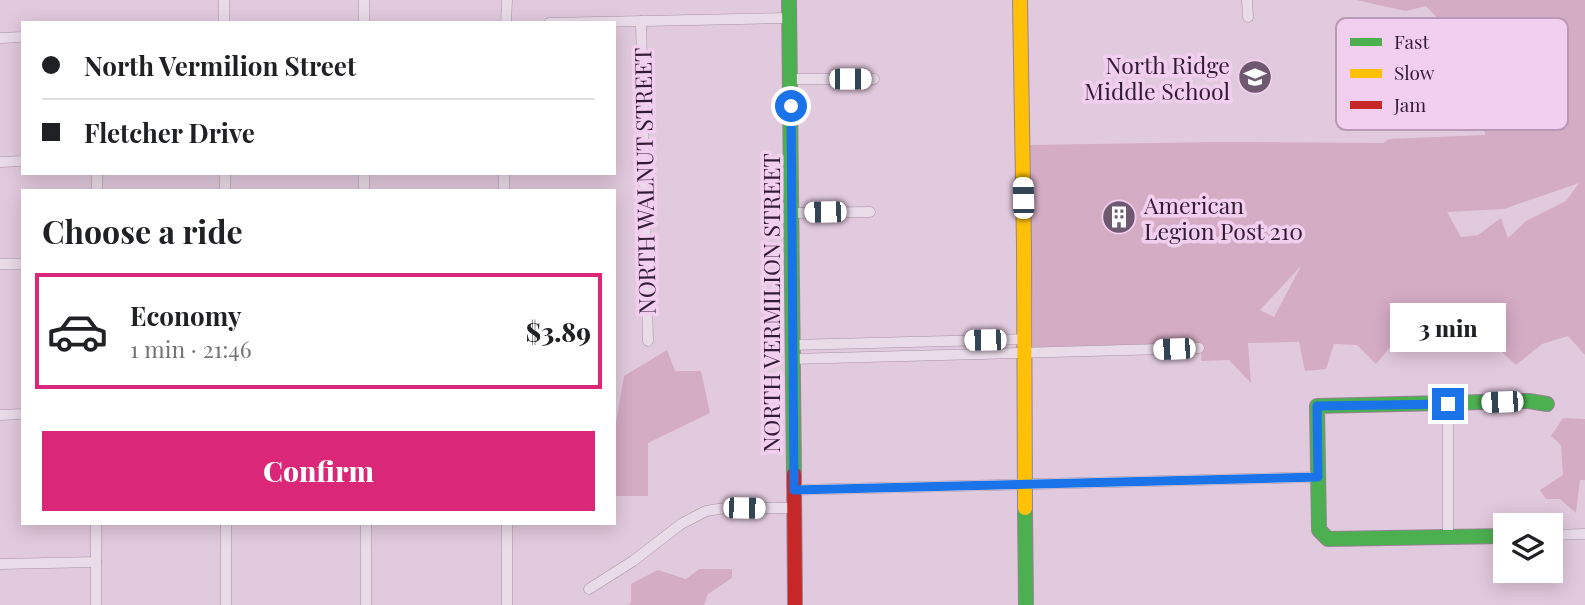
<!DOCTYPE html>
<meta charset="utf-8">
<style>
:root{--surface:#fff;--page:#f6f6f6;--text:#202124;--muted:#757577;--line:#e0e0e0;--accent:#db2777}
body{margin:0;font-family:"Playfair Display",serif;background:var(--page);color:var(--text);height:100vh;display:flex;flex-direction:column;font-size:26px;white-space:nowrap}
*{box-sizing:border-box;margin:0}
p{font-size:23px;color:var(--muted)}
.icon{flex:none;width:38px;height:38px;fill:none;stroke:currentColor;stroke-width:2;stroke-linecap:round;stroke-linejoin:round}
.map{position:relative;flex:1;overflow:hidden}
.details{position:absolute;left:21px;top:189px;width:595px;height:336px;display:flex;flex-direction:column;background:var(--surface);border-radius:0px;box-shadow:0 4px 18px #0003}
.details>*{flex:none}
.banner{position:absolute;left:21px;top:21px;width:595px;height:154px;border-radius:0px;box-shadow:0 4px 18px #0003;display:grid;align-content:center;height:154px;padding:0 21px;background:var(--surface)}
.buttons{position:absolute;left:1493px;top:513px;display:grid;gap:14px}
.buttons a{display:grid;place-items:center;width:70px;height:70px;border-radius:0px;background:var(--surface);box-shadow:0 4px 18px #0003;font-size:35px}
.end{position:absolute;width:32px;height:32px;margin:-16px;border:9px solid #1a73e8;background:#fff;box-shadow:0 0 0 4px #fff}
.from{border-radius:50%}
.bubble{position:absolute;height:49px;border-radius:0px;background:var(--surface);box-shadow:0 4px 18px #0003;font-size:23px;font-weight:800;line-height:49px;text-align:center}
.car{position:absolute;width:21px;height:42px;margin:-21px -10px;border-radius:9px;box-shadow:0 0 5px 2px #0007;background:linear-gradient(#fff 24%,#345 0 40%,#fff 0 76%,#345 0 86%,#fff 0)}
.banner b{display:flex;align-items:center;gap:24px;height:66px;font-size:26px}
.banner b+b{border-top:2px solid var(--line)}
.banner i{width:18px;height:18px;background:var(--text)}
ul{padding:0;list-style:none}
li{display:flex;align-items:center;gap:21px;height:116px;margin:0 14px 10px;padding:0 7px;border:4px solid transparent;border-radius:0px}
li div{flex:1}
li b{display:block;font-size:26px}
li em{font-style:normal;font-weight:800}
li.selected{border-color:var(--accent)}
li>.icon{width:63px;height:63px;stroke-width:1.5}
h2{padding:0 21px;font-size:32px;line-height:84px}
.primary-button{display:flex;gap:14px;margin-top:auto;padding:14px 21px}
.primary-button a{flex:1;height:80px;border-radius:0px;background:var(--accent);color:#fff;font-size:28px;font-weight:800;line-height:80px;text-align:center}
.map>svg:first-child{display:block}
.green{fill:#d4acc3;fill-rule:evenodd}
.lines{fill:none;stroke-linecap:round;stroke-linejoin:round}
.street-casing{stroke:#a693a5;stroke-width:11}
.fast-casing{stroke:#968394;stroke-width:16}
.slow-casing{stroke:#968394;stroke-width:16}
.jam-casing{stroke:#968394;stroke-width:16}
.street{stroke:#eadbe8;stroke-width:10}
.fast{stroke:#4caf50;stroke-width:14}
.slow{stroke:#ffc107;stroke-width:14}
.jam{stroke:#c62828;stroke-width:14}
.route{stroke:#1a73e8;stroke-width:9}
.labels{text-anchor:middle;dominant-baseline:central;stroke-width:7;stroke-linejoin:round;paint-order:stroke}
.poi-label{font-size:23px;fill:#311c34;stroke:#f3cfef;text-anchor:end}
.street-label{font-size:23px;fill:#311c34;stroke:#f3cfef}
.key{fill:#f3cfef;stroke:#b999b7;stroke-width:2}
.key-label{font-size:19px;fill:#311c34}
</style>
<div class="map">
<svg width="1585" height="605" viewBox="0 0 1585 605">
<rect width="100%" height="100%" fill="#e2cade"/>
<g class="green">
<path d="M 1356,0 L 1585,0 L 1585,355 L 1568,336 L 1542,344 L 1516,365 L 1495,346 L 1392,345 L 1376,364 L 1357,345 L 1334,344 L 1326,369 L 1305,371 L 1299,342 L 1248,343 L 1251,383 L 1229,360 L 1201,361 L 1202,343 L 1033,347 L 1030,145 L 1218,142 L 1383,143 L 1389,139 L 1485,135 L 1477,34 L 1442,23 L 1426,6 L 1406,11 ZM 1579,183 L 1566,201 L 1526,221 L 1508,238 L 1501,218 L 1478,235 L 1461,237 L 1447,212 L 1504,209 ZM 1301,266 L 1274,317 L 1260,310 Z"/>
<path d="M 667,350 L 675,371 L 701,371 L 710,413 L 648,443 L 648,496 L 614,496 L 614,434 L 624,376 Z"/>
<path d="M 1563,418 L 1585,419 L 1585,480 L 1580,480 L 1576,513 L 1560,499 L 1546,499 L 1540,490 L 1563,475 L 1561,445 L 1551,436 Z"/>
<path d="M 699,569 L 732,569 L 732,578 L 708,594 L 704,605 L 628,605 L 631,603 L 631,584 L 658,570 L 686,579 Z"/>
</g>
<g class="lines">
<g class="street-casing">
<g id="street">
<path d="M 224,0 L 224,23"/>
<path d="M 1247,0 L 1248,17"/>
<path d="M 641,21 L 648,341"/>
<path d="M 364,23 L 364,0"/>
<path d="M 506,23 L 507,0"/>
<path d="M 549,23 L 790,18"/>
<path d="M 0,38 L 23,37"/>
<path d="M 790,79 L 874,79"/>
<path d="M 0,162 L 23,161"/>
<path d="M 225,173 L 225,191"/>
<path d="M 364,173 L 364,191"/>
<path d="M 504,173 L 504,191"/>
<path d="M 97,191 L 97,173"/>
<path d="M 792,213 L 870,212"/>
<path d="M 0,264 L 23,264"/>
<path d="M 792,345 L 1025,339"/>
<path d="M 792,359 L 1199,348"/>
<path d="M 0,415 L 23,414"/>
<path d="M 794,490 L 1318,477"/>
<path d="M 226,523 L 226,605"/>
<path d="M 366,523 L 366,605"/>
<path d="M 1550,535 L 1585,534"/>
<path d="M 1448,538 L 1448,404"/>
<path d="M 0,564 L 96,562"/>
<path d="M 589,589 L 633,561 L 681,524 L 706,511 L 725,508 L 794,508"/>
<path d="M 96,605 L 96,523"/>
<path d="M 507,605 L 507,523"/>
</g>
</g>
<g class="fast-casing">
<g id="fast">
<path d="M 789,0 L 794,474"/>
<path d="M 1025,508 L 1026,605"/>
<path d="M 1505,536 L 1328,539 L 1319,530 L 1317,406 L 1529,401 L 1547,404"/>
</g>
</g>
<g class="slow-casing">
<path id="slow" d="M 1020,0 L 1024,245 L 1025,508"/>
</g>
<g class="jam-casing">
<path id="jam" d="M 794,474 L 795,605"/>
</g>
<use href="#street" class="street"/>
<use href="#fast" class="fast"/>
<use href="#slow" class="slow"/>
<use href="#jam" class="jam"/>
</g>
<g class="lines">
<path class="route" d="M 791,106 L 794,490 L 1318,477 L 1317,406 L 1448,404"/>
</g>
<defs>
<g id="school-disc" transform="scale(1.75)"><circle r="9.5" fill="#6f5970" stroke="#f3cfef"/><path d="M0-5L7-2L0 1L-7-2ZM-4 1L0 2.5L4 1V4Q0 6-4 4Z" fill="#fff"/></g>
<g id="building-disc" transform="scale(1.75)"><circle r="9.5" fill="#6f5970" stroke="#f3cfef"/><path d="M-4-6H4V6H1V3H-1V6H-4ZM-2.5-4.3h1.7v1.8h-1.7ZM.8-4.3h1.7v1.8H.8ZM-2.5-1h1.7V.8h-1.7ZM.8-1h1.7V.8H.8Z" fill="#fff"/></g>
</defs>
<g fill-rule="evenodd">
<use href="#school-disc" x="1255" y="77"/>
<use href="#building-disc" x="1119" y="217"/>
</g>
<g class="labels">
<g class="poi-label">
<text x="1230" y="64">North Ridge<tspan x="1230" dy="26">Middle School</tspan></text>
<text x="1144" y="204" text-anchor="start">American<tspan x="1144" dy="26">Legion Post 210</tspan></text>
</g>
<g class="street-label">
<text transform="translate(644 181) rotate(-91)">NORTH WALNUT STREET</text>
<text transform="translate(770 303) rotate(-90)">NORTH VERMILION STREET</text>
</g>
</g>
<rect x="1336" y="18" width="232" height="112" rx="10" class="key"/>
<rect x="1350" y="38" width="32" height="8" fill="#4caf50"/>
<rect x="1350" y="69" width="32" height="9" fill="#ffc107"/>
<rect x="1350" y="101" width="32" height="8" fill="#c62828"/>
<g class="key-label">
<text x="1394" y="49">Fast</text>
<text x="1394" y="80">Slow</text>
<text x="1394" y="112">Jam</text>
</g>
</svg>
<div class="buttons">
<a><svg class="icon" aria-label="layers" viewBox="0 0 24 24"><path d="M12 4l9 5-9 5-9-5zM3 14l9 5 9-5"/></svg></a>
</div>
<i class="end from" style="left:791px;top:106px"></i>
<i class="end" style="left:1448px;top:404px"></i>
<div class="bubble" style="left:1390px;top:303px;width:116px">3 min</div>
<i class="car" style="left:850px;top:79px;rotate:90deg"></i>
<i class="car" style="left:1023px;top:198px;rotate:359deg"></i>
<i class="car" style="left:825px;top:212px;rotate:269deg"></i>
<i class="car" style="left:985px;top:340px;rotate:269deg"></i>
<i class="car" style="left:1174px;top:349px;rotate:268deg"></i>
<i class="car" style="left:1502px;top:402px;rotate:268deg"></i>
<i class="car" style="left:744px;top:508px;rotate:91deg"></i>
<div class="banner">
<b><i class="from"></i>North Vermilion Street</b>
<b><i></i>Fletcher Drive</b>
</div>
<section class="details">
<h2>Choose a ride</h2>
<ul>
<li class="selected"><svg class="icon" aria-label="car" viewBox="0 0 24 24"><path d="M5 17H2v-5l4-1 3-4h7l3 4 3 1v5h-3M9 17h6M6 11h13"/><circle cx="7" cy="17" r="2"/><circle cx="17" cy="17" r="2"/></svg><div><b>Economy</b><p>1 min · 21:46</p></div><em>$3.89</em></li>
</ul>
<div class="primary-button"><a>Confirm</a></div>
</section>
</div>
